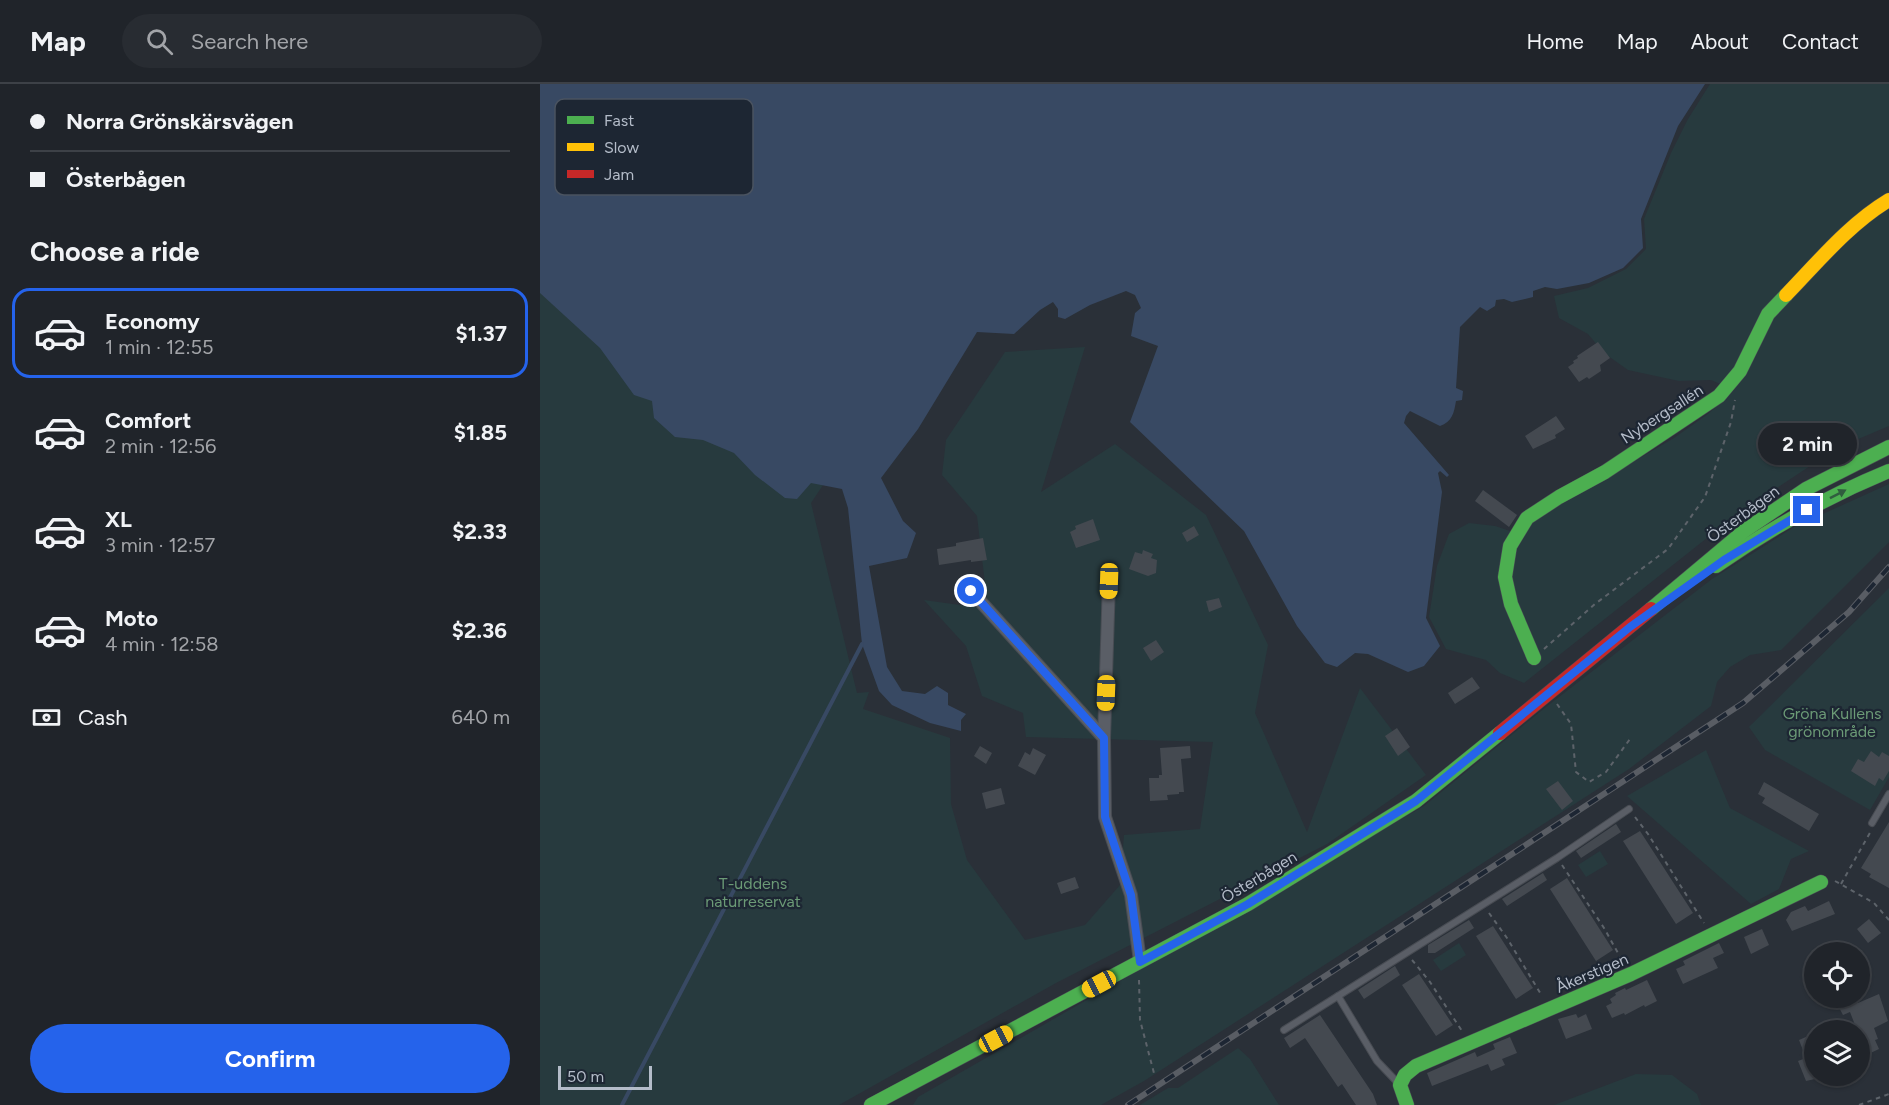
<!DOCTYPE html>
<meta charset="utf-8">
<style>
:root{--surface:#20242a;--page:#282c32;--text:#f1f3f6;--muted:#a2a4a8;--line:#3d4147;--accent:#2563eb}
body{margin:0;font-family:Figtree,sans-serif;background:var(--page);color:var(--text);height:100vh;display:flex;flex-direction:column;font-size:22px;white-space:nowrap}
*{box-sizing:border-box;margin:0}
p{font-size:20px;color:var(--muted)}
.icon{flex:none;width:33px;height:33px;fill:none;stroke:currentColor;stroke-width:2;stroke-linecap:round;stroke-linejoin:round}
.map{position:relative;flex:1;overflow:hidden}
.details{display:flex;flex-direction:column;background:var(--surface);width:540px}
.details>*{flex:none}
.hud{display:grid;align-content:center;height:132px;padding:0 30px;background:var(--surface)}
.buttons{position:absolute;left:1264px;top:858px;display:grid;gap:12px}
.buttons a{display:grid;place-items:center;width:66px;height:66px;border-radius:50%;background:var(--surface);box-shadow:0 2px 4px #0004,0 0 0 2px var(--line);font-size:30px}
.scale{position:absolute;left:18px;bottom:15px;width:94px;box-sizing:border-box;padding-left:6px;border:3px solid #b4bcc9;border-top:0;font-size:16px;line-height:21px;white-space:nowrap;color:#b4bcc9;-webkit-text-stroke:4px #1d2633;paint-order:stroke}
.end{position:absolute;width:27px;height:27px;margin:-14px;border:8px solid #2563eb;background:#fff;box-shadow:0 0 0 3px #fff}
.from{border-radius:50%}
.bubble{position:absolute;height:42px;border-radius:21px;background:var(--surface);box-shadow:0 2px 4px #0004,0 0 0 2px var(--line);font-size:20px;font-weight:700;line-height:42px;text-align:center}
.car{position:absolute;width:18px;height:36px;margin:-18px -9px;border-radius:8px;box-shadow:0 0 4px 2px #0007;background:linear-gradient(#f5c518 24%,#345 0 40%,#f5c518 0 76%,#345 0 86%,#f5c518 0)}
.hud b{display:flex;align-items:center;gap:21px;height:57px;font-size:22px}
.hud b+b{border-top:2px solid var(--line)}
.hud i{width:15px;height:15px;background:var(--text)}
ul{padding:0;list-style:none}
li{display:flex;align-items:center;gap:18px;height:90px;margin:0 12px 9px;padding:0 18px;border:3px solid transparent;border-radius:18px}
li div{flex:1}
li b{display:block;font-size:22px}
li em{font-style:normal;font-weight:700}
li.on{border-color:var(--accent)}
li>.icon{width:54px;height:54px;stroke-width:1.5}
h2{padding:0 30px;font-size:27px;line-height:72px}
.pay{display:flex;align-items:center;gap:15px;height:66px;padding:0 30px;font-size:22px}
.pay p{margin-inline-start:auto}
.cta{display:flex;gap:12px;margin-top:auto;padding:12px 30px}
.cta a{flex:1;height:69px;border-radius:36px;background:var(--accent);color:#fff;font-size:24px;font-weight:700;line-height:69px;text-align:center}
header{display:flex;align-items:center;gap:36px;box-sizing:border-box;height:84px;padding:0 30px;background:var(--surface);border-bottom:2px solid var(--line)}
header strong{font-size:28px}
nav{display:flex;gap:33px;margin-inline-start:auto;font-size:21px}
.search{width:420px;height:54px;background:var(--page);display:flex;align-items:center;gap:15px;box-sizing:border-box;padding:0 21px;border-radius:33px;color:var(--muted);font-size:22px}
main{display:flex;flex:1;min-height:0}
.map>svg:first-child{display:block}
.green{fill:#273a3e}
.water{fill:#384963}
.lines{fill:none;stroke-linecap:round;stroke-linejoin:round}
.stream{stroke:#384963;stroke-width:4}
.building{fill:#444950}
.lane-casing{stroke:#484c53;stroke-width:8}
.street-casing{stroke:#484c53;stroke-width:14}
.fast-casing{stroke:#484c53;stroke-width:15}
.slow-casing{stroke:#484c53;stroke-width:15}
.jam-casing{stroke:#484c53;stroke-width:15}
.path{stroke:#5d636a;stroke-width:2;stroke-dasharray:4.5 4.5;stroke-linecap:butt}
.lane{stroke:#5a5e66;stroke-width:6}
.street{stroke:#5a5e66;stroke-width:12}
.fast{stroke:#4caf50;stroke-width:14}
.slow{stroke:#ffc107;stroke-width:14}
.jam{stroke:#c62828;stroke-width:14}
.rail-casing{stroke:#595d64;stroke-width:6}
.rail{stroke:#1d2633;stroke-width:4;stroke-dasharray:11;stroke-linecap:butt}
.oneway{fill:#305d3f}
.route{stroke:#2563eb;stroke-width:8}
.labels{text-anchor:middle;dominant-baseline:central;stroke-width:4.5;stroke-linejoin:round;paint-order:stroke}
.street-label{font-size:16px;fill:#b4bcc9;stroke:#1d2633}
.park-label{font-size:16px;fill:#6b9a76;stroke:#1d2633}
.key{fill:#1d2633;stroke:#4a5360;stroke-width:1.5}
.key-label{font-size:16px;fill:#b4bcc9}
</style>
<header>
<strong>Map</strong>
<div class="search"><svg class="icon" aria-label="search" viewBox="0 0 24 24"><circle cx="10" cy="10" r="6"/><path d="M15 15l6 6"/></svg>Search here</div>
<nav><a>Home</a><a>Map</a><a>About</a><a>Contact</a></nav>
</header>
<main>
<section class="details">
<div class="hud">
<b><i class="from"></i>Norra Grönskärsvägen</b>
<b><i></i>Österbågen</b>
</div>
<h2>Choose a ride</h2>
<ul>
<li class="on"><svg class="icon" aria-label="car" viewBox="0 0 24 24"><path d="M5 17H2v-5l4-1 3-4h7l3 4 3 1v5h-3M9 17h6M6 11h13"/><circle cx="7" cy="17" r="2"/><circle cx="17" cy="17" r="2"/></svg><div><b>Economy</b><p>1 min · 12:55</p></div><em>$1.37</em></li>
<li><svg class="icon" aria-label="car" viewBox="0 0 24 24"><path d="M5 17H2v-5l4-1 3-4h7l3 4 3 1v5h-3M9 17h6M6 11h13"/><circle cx="7" cy="17" r="2"/><circle cx="17" cy="17" r="2"/></svg><div><b>Comfort</b><p>2 min · 12:56</p></div><em>$1.85</em></li>
<li><svg class="icon" aria-label="car" viewBox="0 0 24 24"><path d="M5 17H2v-5l4-1 3-4h7l3 4 3 1v5h-3M9 17h6M6 11h13"/><circle cx="7" cy="17" r="2"/><circle cx="17" cy="17" r="2"/></svg><div><b>XL</b><p>3 min · 12:57</p></div><em>$2.33</em></li>
<li><svg class="icon" aria-label="car" viewBox="0 0 24 24"><path d="M5 17H2v-5l4-1 3-4h7l3 4 3 1v5h-3M9 17h6M6 11h13"/><circle cx="7" cy="17" r="2"/><circle cx="17" cy="17" r="2"/></svg><div><b>Moto</b><p>4 min · 12:58</p></div><em>$2.36</em></li>
</ul>
<div class="pay"><svg class="icon" aria-label="cash" viewBox="0 0 24 24"><path d="M3 7h18v10H3z"/><circle cx="12" cy="12" r="2"/></svg>Cash<p>640 m</p></div>
<div class="cta"><a>Confirm</a></div>
</section>
<div class="map">
<svg width="1349" height="1021" viewBox="0 0 1349 1021">
<rect width="100%" height="100%" fill="#2a3038"/>
<g class="green">
<path d="M 0,0 L 307,365 L 271,419 L 317,609 L 329,608 L 323,625 L 410,654 L 411,720 L 427,776 L 485,856 L 545,841 L 580,801 L 584,751 L 660,745 L 673,658 L 486,653 L 483,629 L 442,612 L 426,562 L 384,516 L 448,525 L 437,432 L 402,391 L 406,356 L 465,268 L 545,263 L 501,408 L 575,360 L 666,431 L 728,561 L 715,629 L 767,748 L 820,604 L 886,691 L 787,760 L 516,899 L 299,1021 L 0,1021 Z"/>
<path d="M 1170,0 L 1349,0 L 1349,342 L 1297,364 L 1196,431 L 984,599 L 960,589 L 946,576 L 906,565 L 889,533 L 897,482 L 909,450 L 929,439 L 955,442 L 982,451 L 994,436 L 1134,354 L 1168,330 L 1194,306 L 1171,296 L 1139,297 L 1088,286 L 1064,269 L 1048,250 L 1019,234 L 1014,212 L 1048,204 L 1086,185 L 1106,165 L 1104,135 L 1131,69 L 1148,35 Z"/>
<path d="M 1349,400 L 1349,458 L 1241,566 L 1210,571 L 1190,583 L 1177,598 L 1171,622 L 1089,685 L 604,997 L 561,1021 L 373,1021 L 378,1013 L 884,722 L 1006,623 L 1172,495 L 1254,443 Z"/>
<path d="M 1349,504 L 1349,693 L 1330,726 L 1225,666 L 1209,643 Z"/>
<path d="M 1166,666 L 1190,724 L 1269,767 L 1251,775 L 1239,805 L 1211,820 L 1087,712 Z"/>
<path d="M 1060,767 L 1068,780 L 1046,793 L 1038,781 Z"/>
<path d="M 919,859 L 926,871 L 901,887 L 893,876 Z"/>
<path d="M 698,964 L 710,975 L 739,1021 L 600,1021 L 628,1004 L 638,1004 Z"/>
<path d="M 1096,990 L 1132,991 L 1157,1010 L 1161,1021 L 1014,1021 Z"/>
</g>
<path class="water" d="M 0,0 L 1165,0 L 1138,42 L 1101,135 L 1103,164 L 1083,184 L 1049,199 L 1017,205 L 1005,203 L 993,207 L 993,213 L 972,218 L 964,215 L 956,216 L 955,222 L 947,227 L 940,223 L 920,243 L 916,304 L 923,307 L 922,316 L 916,317 C 914,329 912,338 900,342 L 870,327 L 866,332 L 864,339 L 909,391 L 907,393 L 900,387 L 898,389 L 902,408 L 886,534 L 900,562 L 884,582 L 868,588 L 828,570 L 815,569 L 797,583 L 785,579 L 757,542 L 704,447 L 590,338 L 618,262 L 591,252 L 595,229 L 601,224 L 595,211 L 586,207 L 550,221 L 525,235 L 518,233 L 518,225 L 513,218 L 500,226 L 474,250 L 437,248 L 378,345 L 341,394 L 363,437 L 376,449 L 367,474 L 329,482 L 347,583 L 362,607 L 385,610 L 397,602 L 408,609 L 408,621 L 426,630 L 421,636 L 421,647 L 390,639 L 352,621 L 339,607 L 322,560 L 308,424 L 302,405 L 271,399 L 257,415 L 245,414 L 215,391 L 194,369 L 163,356 L 135,353 L 114,334 L 112,317 L 94,311 L 60,264 L 0,209 Z"/>
<g class="lines">
<path class="stream" d="M 82,1021 L 322,560"/>
</g>
<g class="building">
<path d="M 1058,258 L 1070,274 L 1060,281 L 1061,287 L 1049,295 L 1047,293 L 1039,298 L 1028,283 L 1034,279 L 1033,277 L 1038,274 L 1037,272 Z"/>
<path d="M 1150,304 L 1158,313 L 1146,322 L 1139,314 Z"/>
<path d="M 1016,332 L 1025,345 L 1015,351 L 1016,354 L 993,365 L 985,352 Z"/>
<path d="M 943,406 L 977,431 L 969,443 L 935,417 Z"/>
<path d="M 553,435 L 560,456 L 536,464 L 530,448 L 536,445 L 535,442 Z"/>
<path d="M 654,442 L 659,451 L 647,458 L 642,449 Z"/>
<path d="M 443,454 L 447,476 L 431,478 L 431,476 L 399,481 L 397,465 L 416,462 L 416,459 Z"/>
<path d="M 603,466 L 613,470 L 611,474 L 617,476 L 616,489 L 608,492 L 589,485 L 595,468 L 602,470 Z"/>
<path d="M 679,514 L 682,523 L 669,528 L 666,517 Z"/>
<path d="M 616,556 L 624,568 L 611,577 L 603,564 Z"/>
<path d="M 932,593 L 940,604 L 915,620 L 908,609 Z"/>
<path d="M 857,644 L 870,663 L 858,672 L 845,652 Z"/>
<path d="M 440,662 L 452,669 L 446,680 L 434,672 Z"/>
<path d="M 650,662 L 651,674 L 641,675 L 644,708 L 639,708 L 639,710 L 627,711 L 628,716 L 610,717 L 609,694 L 619,694 L 619,691 L 622,691 L 620,664 Z"/>
<path d="M 493,664 L 506,671 L 495,691 L 478,682 L 485,668 L 490,671 Z"/>
<path d="M 1331,667 L 1339,673 L 1342,668 L 1349,672 L 1349,687 L 1343,697 L 1339,694 L 1335,702 L 1311,687 L 1318,675 L 1324,678 Z"/>
<path d="M 1018,697 L 1033,717 L 1022,726 L 1006,705 Z"/>
<path d="M 1224,698 L 1279,730 L 1269,747 L 1222,719 L 1225,714 L 1218,710 Z"/>
<path d="M 461,704 L 465,720 L 446,725 L 442,709 Z"/>
<path d="M 1349,738 L 1349,804 L 1329,793 L 1331,790 L 1321,784 Z"/>
<path d="M 1076,740 L 1081,748 L 1041,774 L 1036,767 Z"/>
<path d="M 1100,747 L 1153,829 L 1136,840 L 1083,757 Z"/>
<path d="M 1003,789 L 1007,796 L 967,822 L 962,815 Z"/>
<path d="M 535,793 L 539,804 L 521,810 L 517,799 Z"/>
<path d="M 1027,794 L 1073,866 L 1056,877 L 1010,805 Z"/>
<path d="M 1289,817 L 1295,830 L 1252,847 L 1246,836 L 1251,828 L 1265,822 L 1268,827 Z"/>
<path d="M 1329,835 L 1341,849 L 1328,859 L 1317,845 Z"/>
<path d="M 929,836 L 934,844 L 895,869 L 888,869 L 888,861 Z"/>
<path d="M 953,842 L 993,904 L 976,915 L 936,852 Z"/>
<path d="M 1222,845 L 1229,861 L 1211,870 L 1204,853 Z"/>
<path d="M 1179,859 L 1184,869 L 1173,874 L 1178,884 L 1143,900 L 1136,885 L 1145,881 L 1143,877 Z"/>
<path d="M 855,882 L 860,891 L 824,915 L 818,906 Z"/>
<path d="M 879,890 L 913,941 L 896,952 L 862,901 Z"/>
<path d="M 1107,896 L 1117,917 L 1105,923 L 1104,921 L 1085,931 L 1084,929 L 1072,934 L 1066,922 L 1072,919 L 1070,915 L 1076,911 L 1075,909 L 1085,904 L 1086,906 Z"/>
<path d="M 1339,910 L 1348,937 L 1334,944 L 1338,955 L 1335,956 L 1339,965 L 1320,974 L 1320,946 L 1317,946 L 1310,928 L 1303,931 L 1294,914 L 1316,914 L 1318,919 Z"/>
<path d="M 1036,930 L 1038,934 L 1046,930 L 1052,945 L 1026,955 L 1018,935 Z"/>
<path d="M 780,931 L 833,1010 L 837,1021 L 816,1021 L 802,1000 L 798,1003 L 765,954 L 750,964 L 744,954 Z"/>
<path d="M 1275,949 L 1275,995 L 1266,997 L 1258,977 L 1266,974 L 1259,956 Z"/>
<path d="M 970,953 L 977,969 L 962,975 L 965,981 L 951,987 L 948,980 L 892,1002 L 887,989 L 935,968 L 937,973 L 955,965 L 953,960 Z"/>
</g>
<g class="lines">
<g class="lane-casing">
<g id="lane">
<path d="M 1332,739 L 1349,710"/>
<path d="M 798,912 L 1017,774 L 1089,725"/>
<path d="M 744,946 L 798,912 L 837,977 L 858,999"/>
</g>
</g>
<g class="street-casing">
<g id="street">
<path d="M 569,497 L 564,654 L 565,733 L 591,811 L 600,877"/>
<path d="M 431,507 L 564,654"/>
</g>
</g>
<g class="fast-casing">
<g id="fast">
<path d="M 1176,482 C 1231,444 1288,412 1349,387"/>
<path d="M 1111,525 L 1204,447 L 1266,405 L 1349,363"/>
<path d="M 994,574 L 971,520 L 965,493 L 970,462 L 987,434 L 1019,413 L 1065,388 L 1179,312 L 1200,287 L 1228,230 L 1246,211"/>
<path d="M 331,1021 L 708,820 L 876,717 L 960,649"/>
<path d="M 867,1021 L 860,1001 L 865,991 L 876,982 L 1091,890 L 1281,798"/>
</g>
</g>
<g class="slow-casing">
<path id="slow" d="M 1246,211 C 1278,178 1309,140 1349,116"/>
</g>
<g class="jam-casing">
<path id="jam" d="M 960,649 L 1111,525"/>
</g>
<g class="path">
<path d="M 1004,565 L 1055,520 L 1128,465 L 1165,413 L 1191,338 L 1195,316"/>
<path d="M 1017,620 L 1031,640 L 1036,688 L 1049,698 L 1066,688 L 1090,655"/>
<path d="M 1095,733 L 1108,750 L 1164,839"/>
<path d="M 1022,781 L 1064,844 L 1083,878"/>
<path d="M 1295,797 L 1334,819 L 1349,836"/>
<path d="M 1301,800 L 1331,747"/>
<path d="M 949,829 L 967,854 L 1002,912"/>
<path d="M 872,876 L 890,898 L 922,947"/>
<path d="M 599,896 L 600,936 L 615,993"/>
<path d="M 1319,1021 L 1349,1010"/>
</g>
<use href="#lane" class="lane"/>
<use href="#street" class="street"/>
<use href="#fast" class="fast"/>
<use href="#slow" class="slow"/>
<use href="#jam" class="jam"/>
<g class="rail-casing">
<path id="rail" d="M 588,1021 L 1203,619 L 1309,528 L 1349,483"/>
</g>
<use href="#rail" class="rail"/>
</g>
<defs><path id="oneway-solid" d="M-6-.8H1V-3.2L6.5 0L1 3.2V.8H-6Z" transform="scale(1.5)"/></defs>
<use class="oneway" href="#oneway-solid" transform="translate(1298 410) rotate(-27)"/>
<g class="lines">
<path class="route" d="M 431,507 L 564,654 L 565,733 L 591,811 L 600,878 L 708,820 L 876,717 L 1090,543 L 1184,476 L 1267,426"/>
</g>
<g class="labels">
<g class="street-label">
<text transform="translate(1122 330) rotate(-33)">Nybergsallén</text>
<text transform="translate(1203 430) rotate(-36)">Österbågen</text>
<text transform="translate(719 793) rotate(-31)">Österbågen</text>
<text transform="translate(1052 889) rotate(-23)">Åkerstigen</text>
</g>
<g class="park-label">
<text x="1292" y="629">Gröna Kullens<tspan x="1292" dy="18">grönområde</tspan></text>
<text x="213" y="799">T-uddens<tspan x="213" dy="18">naturreservat</tspan></text>
</g>
</g>
<rect x="15" y="15" width="198" height="96" rx="9" class="key"/>
<rect x="27" y="32" width="27" height="8" fill="#4caf50"/>
<rect x="27" y="59" width="27" height="8" fill="#ffc107"/>
<rect x="27" y="86" width="27" height="8" fill="#c62828"/>
<g class="key-label">
<text x="64" y="42">Fast</text>
<text x="64" y="69">Slow</text>
<text x="64" y="96">Jam</text>
</g>
</svg>
<div class="buttons">
<a><svg class="icon" aria-label="locate" viewBox="0 0 24 24"><circle cx="12" cy="12" r="6"/><path d="M12 2v4M12 18v4M2 12h4M18 12h4"/></svg></a>
<a><svg class="icon" aria-label="layers" viewBox="0 0 24 24"><path d="M12 4l9 5-9 5-9-5zM3 14l9 5 9-5"/></svg></a>
</div>
<div class="scale">50 m</div>
<i class="end from" style="left:431px;top:507px"></i>
<i class="end" style="left:1267px;top:426px"></i>
<div class="bubble" style="left:1218px;top:339px;width:99px">2 min</div>
<i class="car" style="left:569px;top:497px;rotate:182deg"></i>
<i class="car" style="left:566px;top:609px;rotate:182deg"></i>
<i class="car" style="left:559px;top:900px;rotate:242deg"></i>
<i class="car" style="left:456px;top:955px;rotate:62deg"></i>
</div>
</main>
